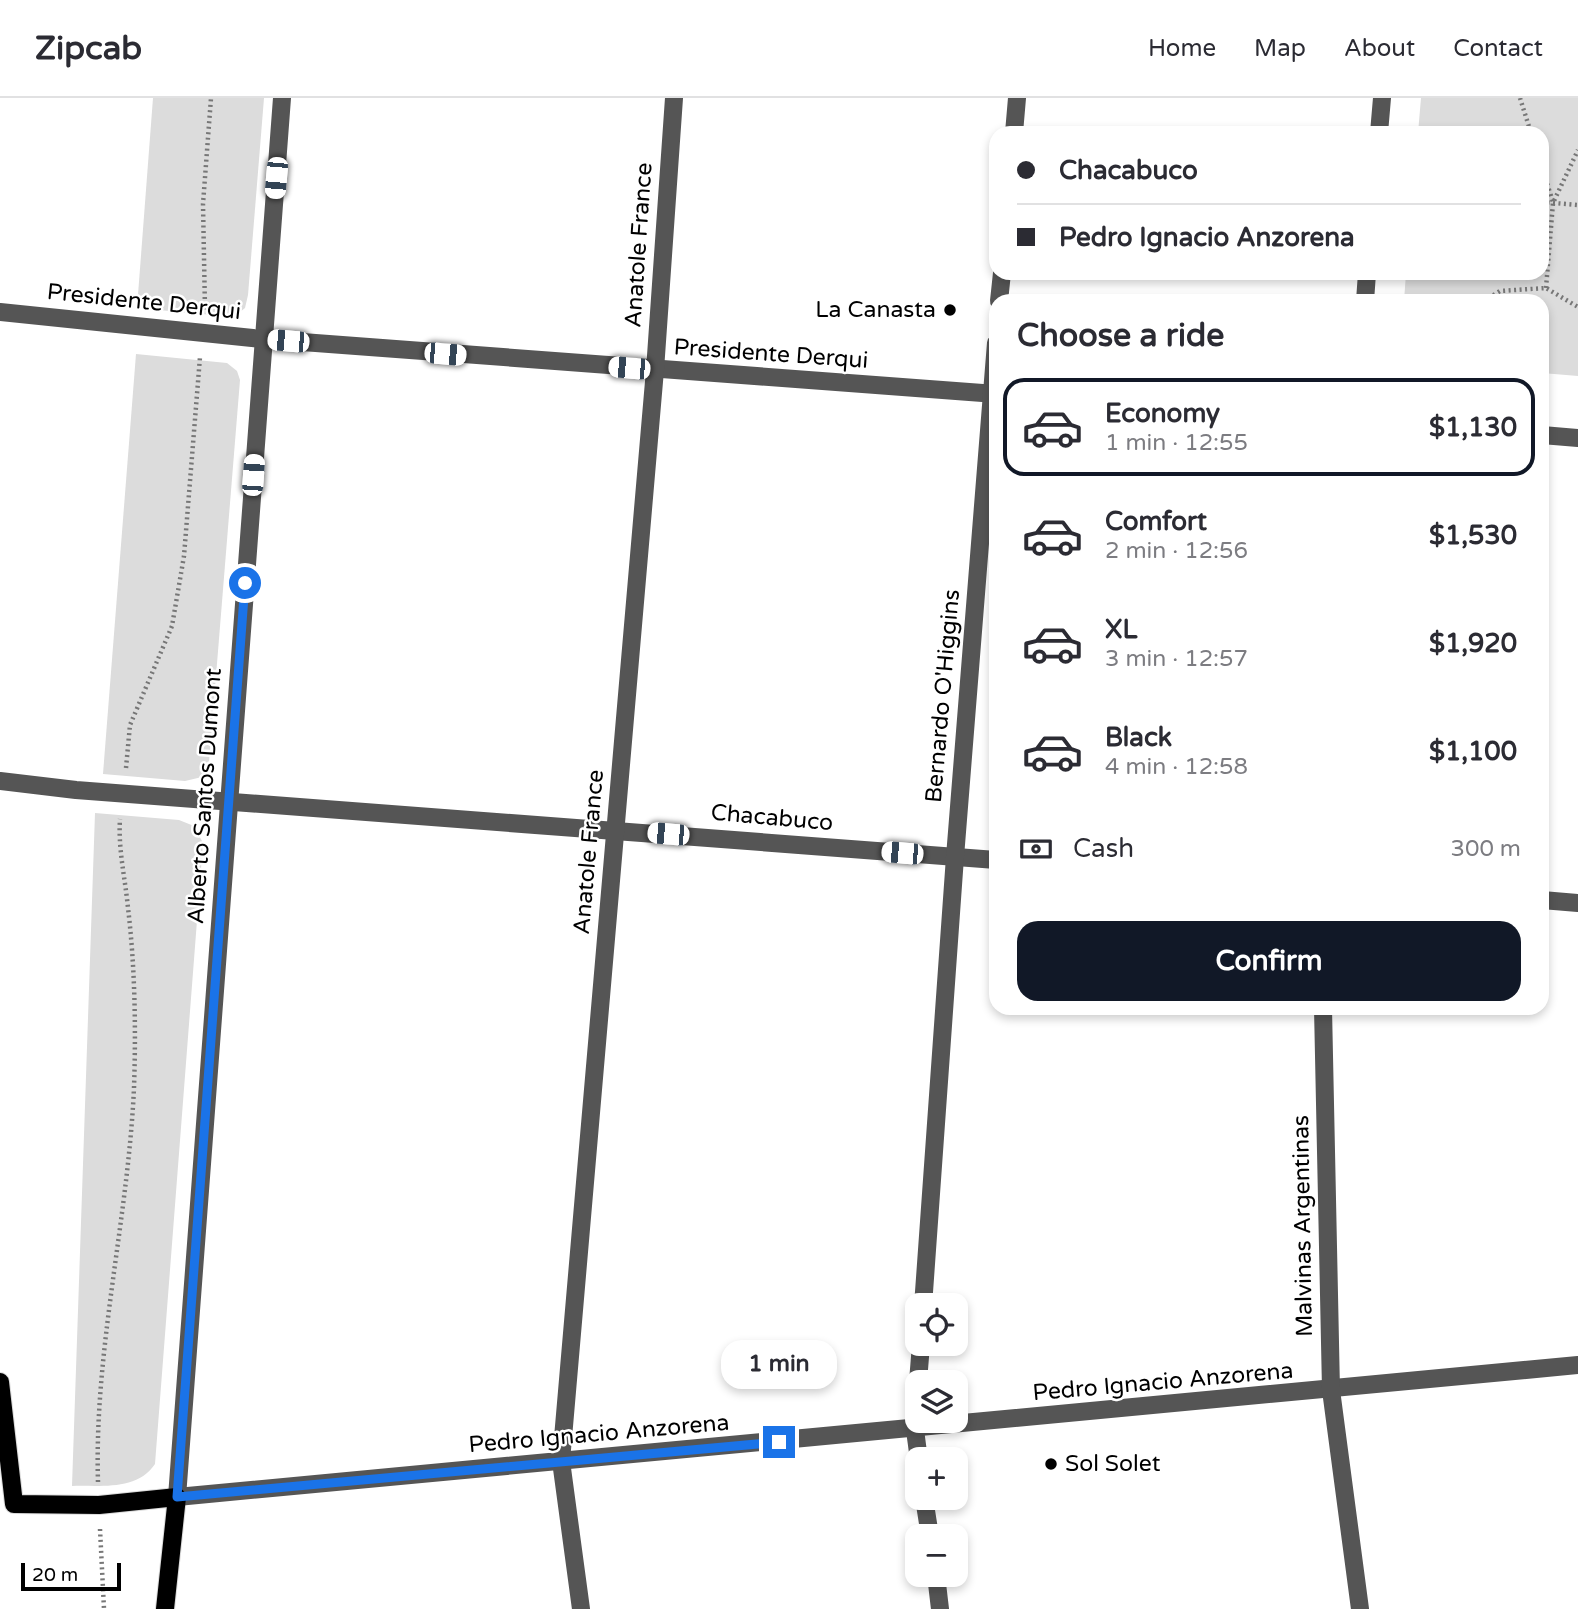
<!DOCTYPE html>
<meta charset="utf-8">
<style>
:root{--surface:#fff;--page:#f2f2f3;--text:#2b2b33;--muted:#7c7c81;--line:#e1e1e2;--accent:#111827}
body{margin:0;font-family:"Varela Round",sans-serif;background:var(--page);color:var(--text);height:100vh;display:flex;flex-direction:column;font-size:26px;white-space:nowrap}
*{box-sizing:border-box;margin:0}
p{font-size:23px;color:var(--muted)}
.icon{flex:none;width:38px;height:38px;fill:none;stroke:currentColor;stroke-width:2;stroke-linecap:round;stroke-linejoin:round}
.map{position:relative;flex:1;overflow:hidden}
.drawer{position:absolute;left:989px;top:196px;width:560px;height:721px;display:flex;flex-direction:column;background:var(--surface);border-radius:21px;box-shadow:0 4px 10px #0003}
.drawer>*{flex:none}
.hud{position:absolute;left:989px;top:28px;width:560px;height:154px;border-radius:21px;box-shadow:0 4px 10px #0003;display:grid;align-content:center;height:154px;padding:0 28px;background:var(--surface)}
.buttons{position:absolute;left:905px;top:1195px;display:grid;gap:14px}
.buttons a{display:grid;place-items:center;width:63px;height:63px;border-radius:14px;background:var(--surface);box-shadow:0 4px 10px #0003;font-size:35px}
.scale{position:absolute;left:21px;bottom:18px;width:100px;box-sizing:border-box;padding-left:7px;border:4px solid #000;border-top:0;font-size:19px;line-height:24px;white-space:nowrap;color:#000;-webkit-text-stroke:5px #fff;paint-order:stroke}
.end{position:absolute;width:32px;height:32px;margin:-16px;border:9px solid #1a73e8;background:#fff;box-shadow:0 0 0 4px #fff}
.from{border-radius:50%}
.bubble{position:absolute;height:49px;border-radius:21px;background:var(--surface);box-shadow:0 4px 10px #0003;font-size:23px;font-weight:800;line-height:49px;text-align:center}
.car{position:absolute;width:21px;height:42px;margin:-21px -10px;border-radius:9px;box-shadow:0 0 5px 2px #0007;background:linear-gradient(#fff 24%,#345 0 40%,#fff 0 76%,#345 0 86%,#fff 0)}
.hud b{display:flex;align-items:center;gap:24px;height:66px;font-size:26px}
.hud b+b{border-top:2px solid var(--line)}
.hud i{width:18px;height:18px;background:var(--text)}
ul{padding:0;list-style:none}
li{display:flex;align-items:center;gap:21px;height:98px;margin:0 14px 10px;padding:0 14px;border:4px solid transparent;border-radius:21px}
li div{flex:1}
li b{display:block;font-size:26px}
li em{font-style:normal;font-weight:800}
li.current{border-color:var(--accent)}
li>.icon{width:63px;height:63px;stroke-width:1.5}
h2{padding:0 28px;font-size:32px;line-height:84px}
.pay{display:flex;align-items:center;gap:18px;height:77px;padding:0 28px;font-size:26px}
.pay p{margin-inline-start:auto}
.action{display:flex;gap:14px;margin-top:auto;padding:14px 28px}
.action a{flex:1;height:80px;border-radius:21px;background:var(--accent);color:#fff;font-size:28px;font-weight:800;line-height:80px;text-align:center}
header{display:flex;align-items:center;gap:42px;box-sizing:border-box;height:98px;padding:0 35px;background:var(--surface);border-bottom:2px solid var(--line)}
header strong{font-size:33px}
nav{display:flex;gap:38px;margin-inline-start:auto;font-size:24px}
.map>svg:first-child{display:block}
.green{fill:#dcdcdc}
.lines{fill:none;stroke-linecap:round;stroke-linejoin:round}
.major-casing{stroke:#dbdbdb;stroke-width:20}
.path{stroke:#777;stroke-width:4.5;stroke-dasharray:2 3.5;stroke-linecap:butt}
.minor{stroke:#555;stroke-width:18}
.major{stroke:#000;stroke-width:18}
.route{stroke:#1a73e8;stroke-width:9}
.poi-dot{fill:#000;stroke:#fff;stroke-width:2.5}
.labels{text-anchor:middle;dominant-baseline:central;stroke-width:5;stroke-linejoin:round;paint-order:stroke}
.street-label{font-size:23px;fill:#000;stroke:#fff}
.poi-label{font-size:23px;fill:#000;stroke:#fff;text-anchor:end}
</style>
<header>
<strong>Zipcab</strong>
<nav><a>Home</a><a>Map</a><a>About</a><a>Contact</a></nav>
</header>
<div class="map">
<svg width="1578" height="1511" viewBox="0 0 1578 1511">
<rect width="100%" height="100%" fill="#fff"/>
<g class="green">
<path d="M 153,0 L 264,0 L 248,197 L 245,210 L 234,219 L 137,210 Z"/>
<path d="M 1421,0 L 1578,0 L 1578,278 L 1542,275 L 1542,203 L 1404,203 L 1406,175 L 1542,175 L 1542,35 L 1418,35 Z"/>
<path d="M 136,256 L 227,265 L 237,273 L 240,282 L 209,664 L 202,679 L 185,683 L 103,676 Z"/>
<path d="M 95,715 L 179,722 L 194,728 L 203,745 L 155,1366 C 137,1393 102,1387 72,1388 Z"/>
</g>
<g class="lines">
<g class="major-casing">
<path id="major" d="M 0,1284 L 14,1406 L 99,1407 L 177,1399 L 165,1511"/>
</g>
<g class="path">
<path d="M 1520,0 L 1531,35"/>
<path d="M 1542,70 L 1553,104"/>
<path d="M 1542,104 L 1578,107"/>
<path d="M 1546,190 L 1553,105 L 1578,52"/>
<path d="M 1484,203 L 1500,193 L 1546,190 L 1578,209"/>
<path d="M 205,212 L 203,106 L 211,0"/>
<path d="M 126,670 L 130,627 L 172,528 L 184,458 L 200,259"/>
<path d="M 98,1384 C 94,1252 128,1122 134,990 C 136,931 135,868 128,810 C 125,779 118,751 120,721"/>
<path d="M 100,1431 L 104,1511"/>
</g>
<g class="minor">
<path d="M 282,0 L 177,1399 L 1578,1267"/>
<path d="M 1014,35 L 1017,0"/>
<path d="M 1379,35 L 1382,0"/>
<path d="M 999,203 L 1002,175"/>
<path d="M 1365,203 L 1367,175"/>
<path d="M 0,214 L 262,241 L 996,296"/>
<path d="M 1542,337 L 1578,340"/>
<path d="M 0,683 L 76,692 L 996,762"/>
<path d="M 1542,802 L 1578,805"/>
<path d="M 1323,910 L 1331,1292 L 1360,1511"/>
<path d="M 923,1208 L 955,759 L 996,245"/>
<path d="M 918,1284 L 921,1246"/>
<path d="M 917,1298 L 915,1332 L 919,1362"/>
<path d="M 924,1400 L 930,1438"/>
<path d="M 936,1477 L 940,1511"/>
<path d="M 581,1511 L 561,1363 L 655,272 L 674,0"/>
</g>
<use href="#major" class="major"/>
</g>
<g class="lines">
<path class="route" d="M 245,485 L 177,1399 L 779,1344"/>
</g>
<g class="poi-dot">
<circle cx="950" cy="212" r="7"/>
<circle cx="1051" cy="1366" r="7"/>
</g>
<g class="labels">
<g class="street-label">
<text transform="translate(639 147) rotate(-86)">Anatole France</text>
<text transform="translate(144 204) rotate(6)">Presidente Derqui</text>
<text transform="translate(771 256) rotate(4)">Presidente Derqui</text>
<text transform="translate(943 598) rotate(-85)">Bernardo O'Higgins</text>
<text transform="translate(205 698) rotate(-86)">Alberto Santos Dumont</text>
<text transform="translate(772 720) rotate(5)">Chacabuco</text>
<text transform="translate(589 754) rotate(-85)">Anatole France</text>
<text transform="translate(1303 1128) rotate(-91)">Malvinas Argentinas</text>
<text transform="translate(1163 1284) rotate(-5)">Pedro Ignacio Anzorena</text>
<text transform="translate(599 1336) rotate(-5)">Pedro Ignacio Anzorena</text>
</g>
<g class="poi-label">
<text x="936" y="212">La Canasta</text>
<text x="1065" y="1366" text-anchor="start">Sol Solet</text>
</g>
</g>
</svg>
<div class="buttons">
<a><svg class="icon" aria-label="locate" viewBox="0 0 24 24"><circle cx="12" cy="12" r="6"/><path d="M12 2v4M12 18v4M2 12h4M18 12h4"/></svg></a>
<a><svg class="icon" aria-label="layers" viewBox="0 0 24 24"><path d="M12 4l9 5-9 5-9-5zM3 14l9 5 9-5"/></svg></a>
<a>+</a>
<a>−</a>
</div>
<div class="scale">20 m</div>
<i class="end from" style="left:245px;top:485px"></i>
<i class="end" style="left:779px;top:1344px"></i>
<div class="bubble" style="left:721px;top:1242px;width:116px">1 min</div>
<i class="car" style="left:276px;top:80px;rotate:185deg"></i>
<i class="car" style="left:288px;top:243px;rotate:275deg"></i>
<i class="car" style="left:445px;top:256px;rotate:95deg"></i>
<i class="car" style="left:629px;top:270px;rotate:275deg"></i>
<i class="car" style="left:253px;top:377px;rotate:4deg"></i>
<i class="car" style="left:668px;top:736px;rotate:275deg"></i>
<i class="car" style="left:902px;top:755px;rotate:275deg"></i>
<div class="hud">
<b><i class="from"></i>Chacabuco</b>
<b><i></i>Pedro Ignacio Anzorena</b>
</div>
<section class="drawer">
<h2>Choose a ride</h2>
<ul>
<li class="current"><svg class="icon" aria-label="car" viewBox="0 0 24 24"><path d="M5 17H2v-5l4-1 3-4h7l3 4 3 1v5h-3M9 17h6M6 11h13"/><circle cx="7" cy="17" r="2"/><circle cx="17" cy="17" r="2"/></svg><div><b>Economy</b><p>1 min · 12:55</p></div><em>$1,130</em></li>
<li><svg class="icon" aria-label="car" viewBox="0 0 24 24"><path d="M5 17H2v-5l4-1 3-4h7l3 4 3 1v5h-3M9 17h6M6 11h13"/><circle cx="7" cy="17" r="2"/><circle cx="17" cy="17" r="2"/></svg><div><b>Comfort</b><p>2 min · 12:56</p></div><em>$1,530</em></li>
<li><svg class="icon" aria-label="car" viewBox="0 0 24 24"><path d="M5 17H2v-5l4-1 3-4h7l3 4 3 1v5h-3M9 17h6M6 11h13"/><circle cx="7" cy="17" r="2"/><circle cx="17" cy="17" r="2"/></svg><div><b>XL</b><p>3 min · 12:57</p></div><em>$1,920</em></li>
<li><svg class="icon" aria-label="car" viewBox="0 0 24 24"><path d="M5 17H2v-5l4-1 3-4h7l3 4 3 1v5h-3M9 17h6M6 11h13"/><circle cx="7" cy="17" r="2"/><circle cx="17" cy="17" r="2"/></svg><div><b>Black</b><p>4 min · 12:58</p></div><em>$1,100</em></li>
</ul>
<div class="pay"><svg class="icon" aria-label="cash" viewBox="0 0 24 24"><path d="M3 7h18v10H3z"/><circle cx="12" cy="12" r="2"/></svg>Cash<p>300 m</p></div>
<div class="action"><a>Confirm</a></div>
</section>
</div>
